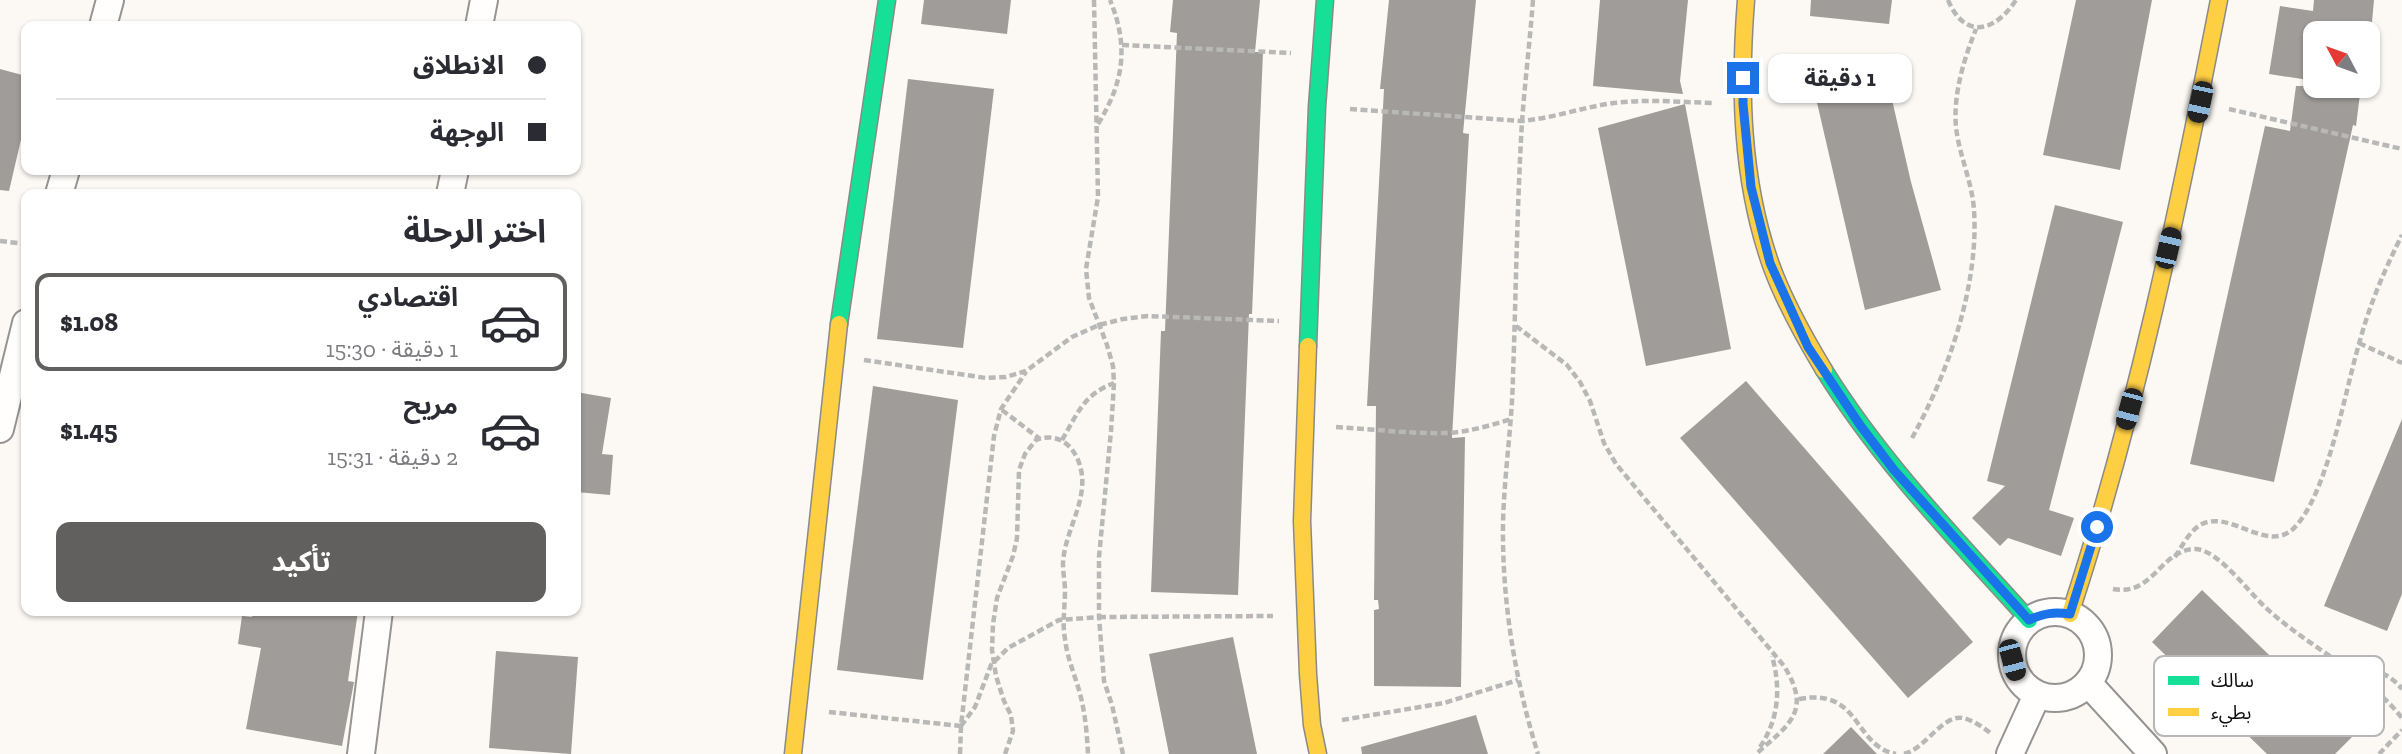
<!DOCTYPE html>
<html lang="ar">
<meta charset="utf-8">
<style>
:root{--surface:#fff;--page:#f2f2f3;--text:#2b2b33;--muted:#7c7c81;--line:#e1e1e2;--accent:#61605e}
body{margin:0;font-family:"Zilla Slab","Noto Sans Arabic",serif;background:var(--page);color:var(--text);direction:rtl;height:100vh;display:flex;flex-direction:column;font-size:26px;white-space:nowrap}
*{box-sizing:border-box;margin:0}
p{font-size:23px;color:var(--muted)}
.icon{flex:none;width:38px;height:38px;fill:none;stroke:currentColor;stroke-width:2;stroke-linecap:round;stroke-linejoin:round}
.map{position:relative;flex:1;overflow:hidden;direction:ltr}
.side{position:absolute;left:21px;top:189px;width:560px;height:427px;display:flex;flex-direction:column;background:var(--surface);border-radius:14px;box-shadow:0 2px 5px #0004;direction:rtl}
.side>*{flex:none}
.banner{position:absolute;left:21px;top:21px;width:560px;height:154px;border-radius:14px;box-shadow:0 2px 5px #0004;direction:rtl;display:grid;align-content:center;height:154px;padding:0 35px;background:var(--surface)}
.needle{width:46px;rotate:311deg}
.fabs{position:absolute;left:2303px;top:21px;display:grid;gap:14px}
.fabs a{display:grid;place-items:center;width:77px;height:77px;border-radius:14px;background:var(--surface);box-shadow:0 2px 5px #0004;font-size:35px}
.end{position:absolute;width:32px;height:32px;margin:-16px;border:9px solid #1a73e8;background:#fff;box-shadow:0 0 0 4px #fff}
.from{border-radius:50%}
.bubble{position:absolute;height:49px;border-radius:14px;background:var(--surface);box-shadow:0 2px 5px #0004;font-size:23px;font-weight:700;line-height:49px;text-align:center;direction:rtl}
.car{position:absolute;width:21px;height:42px;margin:-21px -10px;border-radius:9px;box-shadow:0 0 5px 2px #0007;background:linear-gradient(#222 24%,#8ab4d8 0 40%,#222 0 76%,#8ab4d8 0 86%,#222 0)}
.banner b{display:flex;align-items:center;gap:24px;height:66px;font-size:26px}
.banner b+b{border-top:2px solid var(--line)}
.banner i{width:18px;height:18px;background:var(--text)}
ul{padding:0;list-style:none}
li{display:flex;align-items:center;gap:21px;height:98px;margin:0 14px 10px;padding:0 21px;border:4px solid transparent;border-radius:14px}
li div{flex:1}
li b{display:block;font-size:26px}
li em{font-style:normal;font-weight:700}
li.on{border-color:var(--accent)}
li>.icon{width:63px;height:63px;stroke-width:1.5}
h2{padding:0 35px;font-size:32px;line-height:84px}
.primary-button{display:flex;gap:14px;margin-top:auto;padding:14px 35px}
.primary-button a{flex:1;height:80px;border-radius:14px;background:var(--accent);color:#fff;font-size:28px;font-weight:700;line-height:80px;text-align:center}
.map>svg:first-child{display:block}
.building{fill:#9f9c99}
.lines{fill:none;stroke-linecap:round;stroke-linejoin:round}
.street-casing{stroke:#959492;stroke-width:30}
.fast-casing{stroke:#8c8a88;stroke-width:19}
.slow-casing{stroke:#8c8a88;stroke-width:19}
.path{stroke:#b8b8b7;stroke-width:4.5;stroke-dasharray:7 3.5;stroke-linecap:butt}
.street{stroke:#fffefd;stroke-width:26}
.fast{stroke:#16e098;stroke-width:16}
.slow{stroke:#ffcf43;stroke-width:16}
.path-bridge{stroke:#b8b8b7;stroke-width:4.5;stroke-dasharray:7 3.5;stroke-linecap:butt}
.route{stroke:#1a73e8;stroke-width:9}
.key{fill:#fff;stroke:#b7b7b7;stroke-width:2}
.key-label{font-size:19px;fill:#0e0e0e}
</style>
<div class="map">
<svg width="2402" height="754" viewBox="0 0 2402 754">
<rect width="100%" height="100%" fill="#fcf9f4"/>
<g class="building">
<path d="M 924,0 L 1011,0 L 1007,34 L 921,24 Z"/>
<path d="M 1173,0 L 1260,0 L 1255,52 L 1263,52 L 1252,314 L 1249,314 L 1238,595 L 1151,592 L 1161,331 L 1165,331 L 1177,33 L 1170,32 Z"/>
<path d="M 1389,0 L 1476,0 L 1463,133 L 1469,134 L 1452,438 L 1465,437 L 1461,687 L 1374,686 L 1374,610 L 1379,609 L 1378,600 L 1374,600 L 1376,406 L 1367,406 L 1384,89 L 1380,89 Z"/>
<path d="M 1600,0 L 1688,0 L 1680,81 L 1683,94 L 1593,86 Z"/>
<path d="M 1811,0 L 1892,0 L 1889,24 L 1810,16 Z"/>
<path d="M 2076,0 L 2152,0 L 2120,170 L 2043,155 Z"/>
<path d="M 2314,0 L 2374,0 L 2371,33 L 2315,33 L 2315,81 L 2269,74 L 2280,6 L 2313,11 Z"/>
<path d="M 0,69 L 26,76 L 26,132 L 23,131 L 9,191 L 0,190 Z"/>
<path d="M 1887,78 L 1911,182 L 1941,290 L 1865,310 L 1815,94 Z"/>
<path d="M 908,79 L 994,89 L 963,348 L 877,339 Z"/>
<path d="M 2296,86 L 2361,86 L 2356,126 L 2353,125 L 2274,482 L 2190,464 L 2265,126 L 2290,131 Z"/>
<path d="M 1685,104 L 1731,349 L 1646,366 L 1598,128 Z"/>
<path d="M 2055,205 L 2123,222 L 2049,510 L 2074,518 L 2061,556 L 2008,538 L 2000,546 L 1972,518 L 2005,486 L 1987,481 Z"/>
<path d="M 1746,381 L 1973,642 L 1908,698 L 1680,438 Z"/>
<path d="M 873,386 L 958,400 L 923,680 L 837,670 Z"/>
<path d="M 576,392 L 611,398 L 602,454 L 613,455 L 610,495 L 576,492 Z"/>
<path d="M 2402,419 L 2402,594 L 2387,631 L 2324,606 Z"/>
<path d="M 2202,590 L 2353,736 L 2335,754 L 2267,754 L 2152,642 Z"/>
<path d="M 253,611 L 358,611 L 348,681 L 354,682 L 342,746 L 246,729 L 261,648 L 238,644 L 242,616 L 252,617 Z"/>
<path d="M 1233,637 L 1257,754 L 1169,754 L 1149,654 Z"/>
<path d="M 496,651 L 578,657 L 571,754 L 489,748 Z"/>
<path d="M 1476,715 L 1488,754 L 1362,754 L 1361,747 Z"/>
<path d="M 1851,727 L 1877,754 L 1823,754 Z"/>
</g>
<g class="lines">
<g class="street-casing">
<g id="street">
<path d="M 103,26 L 110,0"/>
<path d="M 479,26 L 484,0"/>
<path d="M 59,194 L 66,170"/>
<path d="M 450,194 L 455,170"/>
<path d="M 0,429 L 26,323"/>
<circle cx="2055" cy="655" r="43"/>
<path d="M 2088,683 L 2153,754"/>
<path d="M 361,754 L 379,611"/>
<path d="M 2010,754 L 2037,695"/>
</g>
</g>
<g class="fast-casing">
<g id="fast">
<path d="M 839,324 L 887,0"/>
<path d="M 1308,346 L 1317,107 L 1325,0"/>
<path d="M 1824,370 C 1881,462 1957,540 2029,620"/>
</g>
</g>
<g class="slow-casing">
<g id="slow">
<path d="M 1746,0 C 1739,89 1741,180 1771,265 C 1784,301 1804,337 1824,370"/>
<path d="M 1308,346 L 1302,521 L 1308,674 L 1312,725 L 1318,754"/>
<path d="M 2070,614 C 2136,414 2179,206 2219,0"/>
<path d="M 793,754 L 839,324"/>
</g>
</g>
<g class="path">
<path d="M 1094,0 L 1098,197 L 1086,269 L 1089,298 L 1107,345 L 1113,366 L 1114,383 L 1111,431 L 1099,557 L 1099,617 L 1104,681 L 1112,705 L 1123,754"/>
<path d="M 1533,0 C 1530,40 1525,81 1522,122 C 1517,206 1516,291 1513,376 C 1512,426 1504,475 1503,524 C 1502,602 1515,680 1538,754"/>
<path d="M 1948,0 C 1965,41 1996,31 2016,0"/>
<path d="M 1122,45 L 1291,53"/>
<path d="M 1350,109 L 1522,121 C 1554,118 1583,107 1614,103 C 1646,99 1680,102 1713,103"/>
<path d="M 2229,109 L 2402,149"/>
<path d="M 1098,124 C 1124,82 1129,46 1110,0"/>
<path d="M 0,241 L 26,244"/>
<path d="M 1516,326 L 1567,365 L 1580,382 L 1590,401 L 1604,443 L 1616,464 L 1784,666 C 1812,711 1790,724 1756,754"/>
<path d="M 2359,343 L 2402,363"/>
<path d="M 864,360 L 986,378 L 1006,377 L 1026,371 L 1072,337 L 1099,325 L 1123,319 L 1148,316 L 1279,321"/>
<path d="M 1002,410 L 1040,439"/>
<path d="M 1336,427 C 1373,429 1410,434 1447,433 C 1469,432 1491,425 1512,419"/>
<path d="M 1912,438 C 1948,373 1979,286 1974,210 C 1972,181 1959,155 1956,127 C 1953,94 1964,59 1976,29"/>
<path d="M 1062,440 C 1078,413 1083,395 1114,383"/>
<path d="M 2175,557 C 2182,546 2190,530 2202,524 C 2231,510 2266,553 2293,529 C 2327,497 2345,391 2359,344 C 2369,306 2384,271 2402,235"/>
<path d="M 2113,589 C 2153,597 2161,549 2195,549 C 2217,549 2248,591 2264,606 C 2307,647 2365,671 2402,718"/>
<path d="M 1099,617 L 1273,616"/>
<path d="M 2351,672 C 2372,667 2388,672 2402,689"/>
<path d="M 1799,699 C 1861,687 1853,746 1896,754"/>
<path d="M 829,712 L 961,726"/>
<path d="M 1342,720 L 1444,703 L 1518,680"/>
<path d="M 1760,747 C 1779,719 1781,688 1772,656"/>
<path d="M 960,754 L 961,726 L 994,436 L 1001,409 L 1026,372"/>
<path d="M 1005,754 L 1013,731 L 1011,715 L 1004,701 L 996,676 L 992,650 L 993,624 L 997,598 L 1013,556 L 1017,538 L 1019,470 L 1025,454 L 1036,440 C 1054,433 1070,441 1078,460 C 1093,496 1064,529 1063,564 C 1063,573 1065,582 1065,591 C 1065,607 1062,623 1065,639 C 1067,657 1074,673 1079,690 C 1085,711 1087,733 1088,754"/>
<path d="M 1904,754 C 1925,749 1943,714 1963,718 C 1973,720 1984,728 1992,734"/>
<path d="M 2379,754 L 2402,730"/>
</g>
<use href="#street" class="street"/>
<use href="#fast" class="fast"/>
<use href="#slow" class="slow"/>
<path class="path-bridge" d="M 961,726 L 975,707 L 991,665 L 1008,648 L 1059,620 L 1099,617"/>
</g>
<g class="lines">
<path class="route" d="M 1743,78 L 1743,104 L 1751,187 L 1770,263 L 1808,347 L 1860,425 L 1894,470 L 2029,620 C 2044,613 2054,612 2070,614 L 2097,527"/>
</g>
<rect x="2154" y="656" width="230" height="80" rx="10" class="key"/>
<rect x="2168" y="676" width="31" height="9" fill="#16e098"/>
<rect x="2168" y="708" width="31" height="8" fill="#ffcf43"/>
<g class="key-label">
<text x="2211" y="687">سالك</text>
<text x="2211" y="719">بطيء</text>
</g>
</svg>
<div class="fabs">
<a><svg class="needle" viewBox="-14 -14 28 28"><path d="M0-13l5 13h-10z" fill="#e53935"/><path d="M0 13l5-13h-10z" fill="#7c7c81"/></svg></a>
</div>
<i class="end from" style="left:2097px;top:527px"></i>
<i class="end" style="left:1743px;top:78px"></i>
<div class="bubble" style="left:1768px;top:54px;width:144px">1 دقيقة</div>
<i class="car" style="left:2200px;top:102px;rotate:192deg"></i>
<i class="car" style="left:2168px;top:248px;rotate:13deg"></i>
<i class="car" style="left:2129px;top:409px;rotate:195deg"></i>
<i class="car" style="left:2012px;top:660px;rotate:165deg"></i>
<div class="banner">
<b><i class="from"></i>الانطلاق</b>
<b><i></i>الوجهة</b>
</div>
<section class="side">
<h2>اختر الرحلة</h2>
<ul>
<li class="on"><svg class="icon" aria-label="car" viewBox="0 0 24 24"><path d="M5 17H2v-5l4-1 3-4h7l3 4 3 1v5h-3M9 17h6M6 11h13"/><circle cx="7" cy="17" r="2"/><circle cx="17" cy="17" r="2"/></svg><div><b>اقتصادي</b><p>1 دقيقة · 15:30</p></div><em>$1.08</em></li>
<li><svg class="icon" aria-label="car" viewBox="0 0 24 24"><path d="M5 17H2v-5l4-1 3-4h7l3 4 3 1v5h-3M9 17h6M6 11h13"/><circle cx="7" cy="17" r="2"/><circle cx="17" cy="17" r="2"/></svg><div><b>مريح</b><p>2 دقيقة · 15:31</p></div><em>$1.45</em></li>
</ul>
<div class="primary-button"><a>تأكيد</a></div>
</section>
</div>
